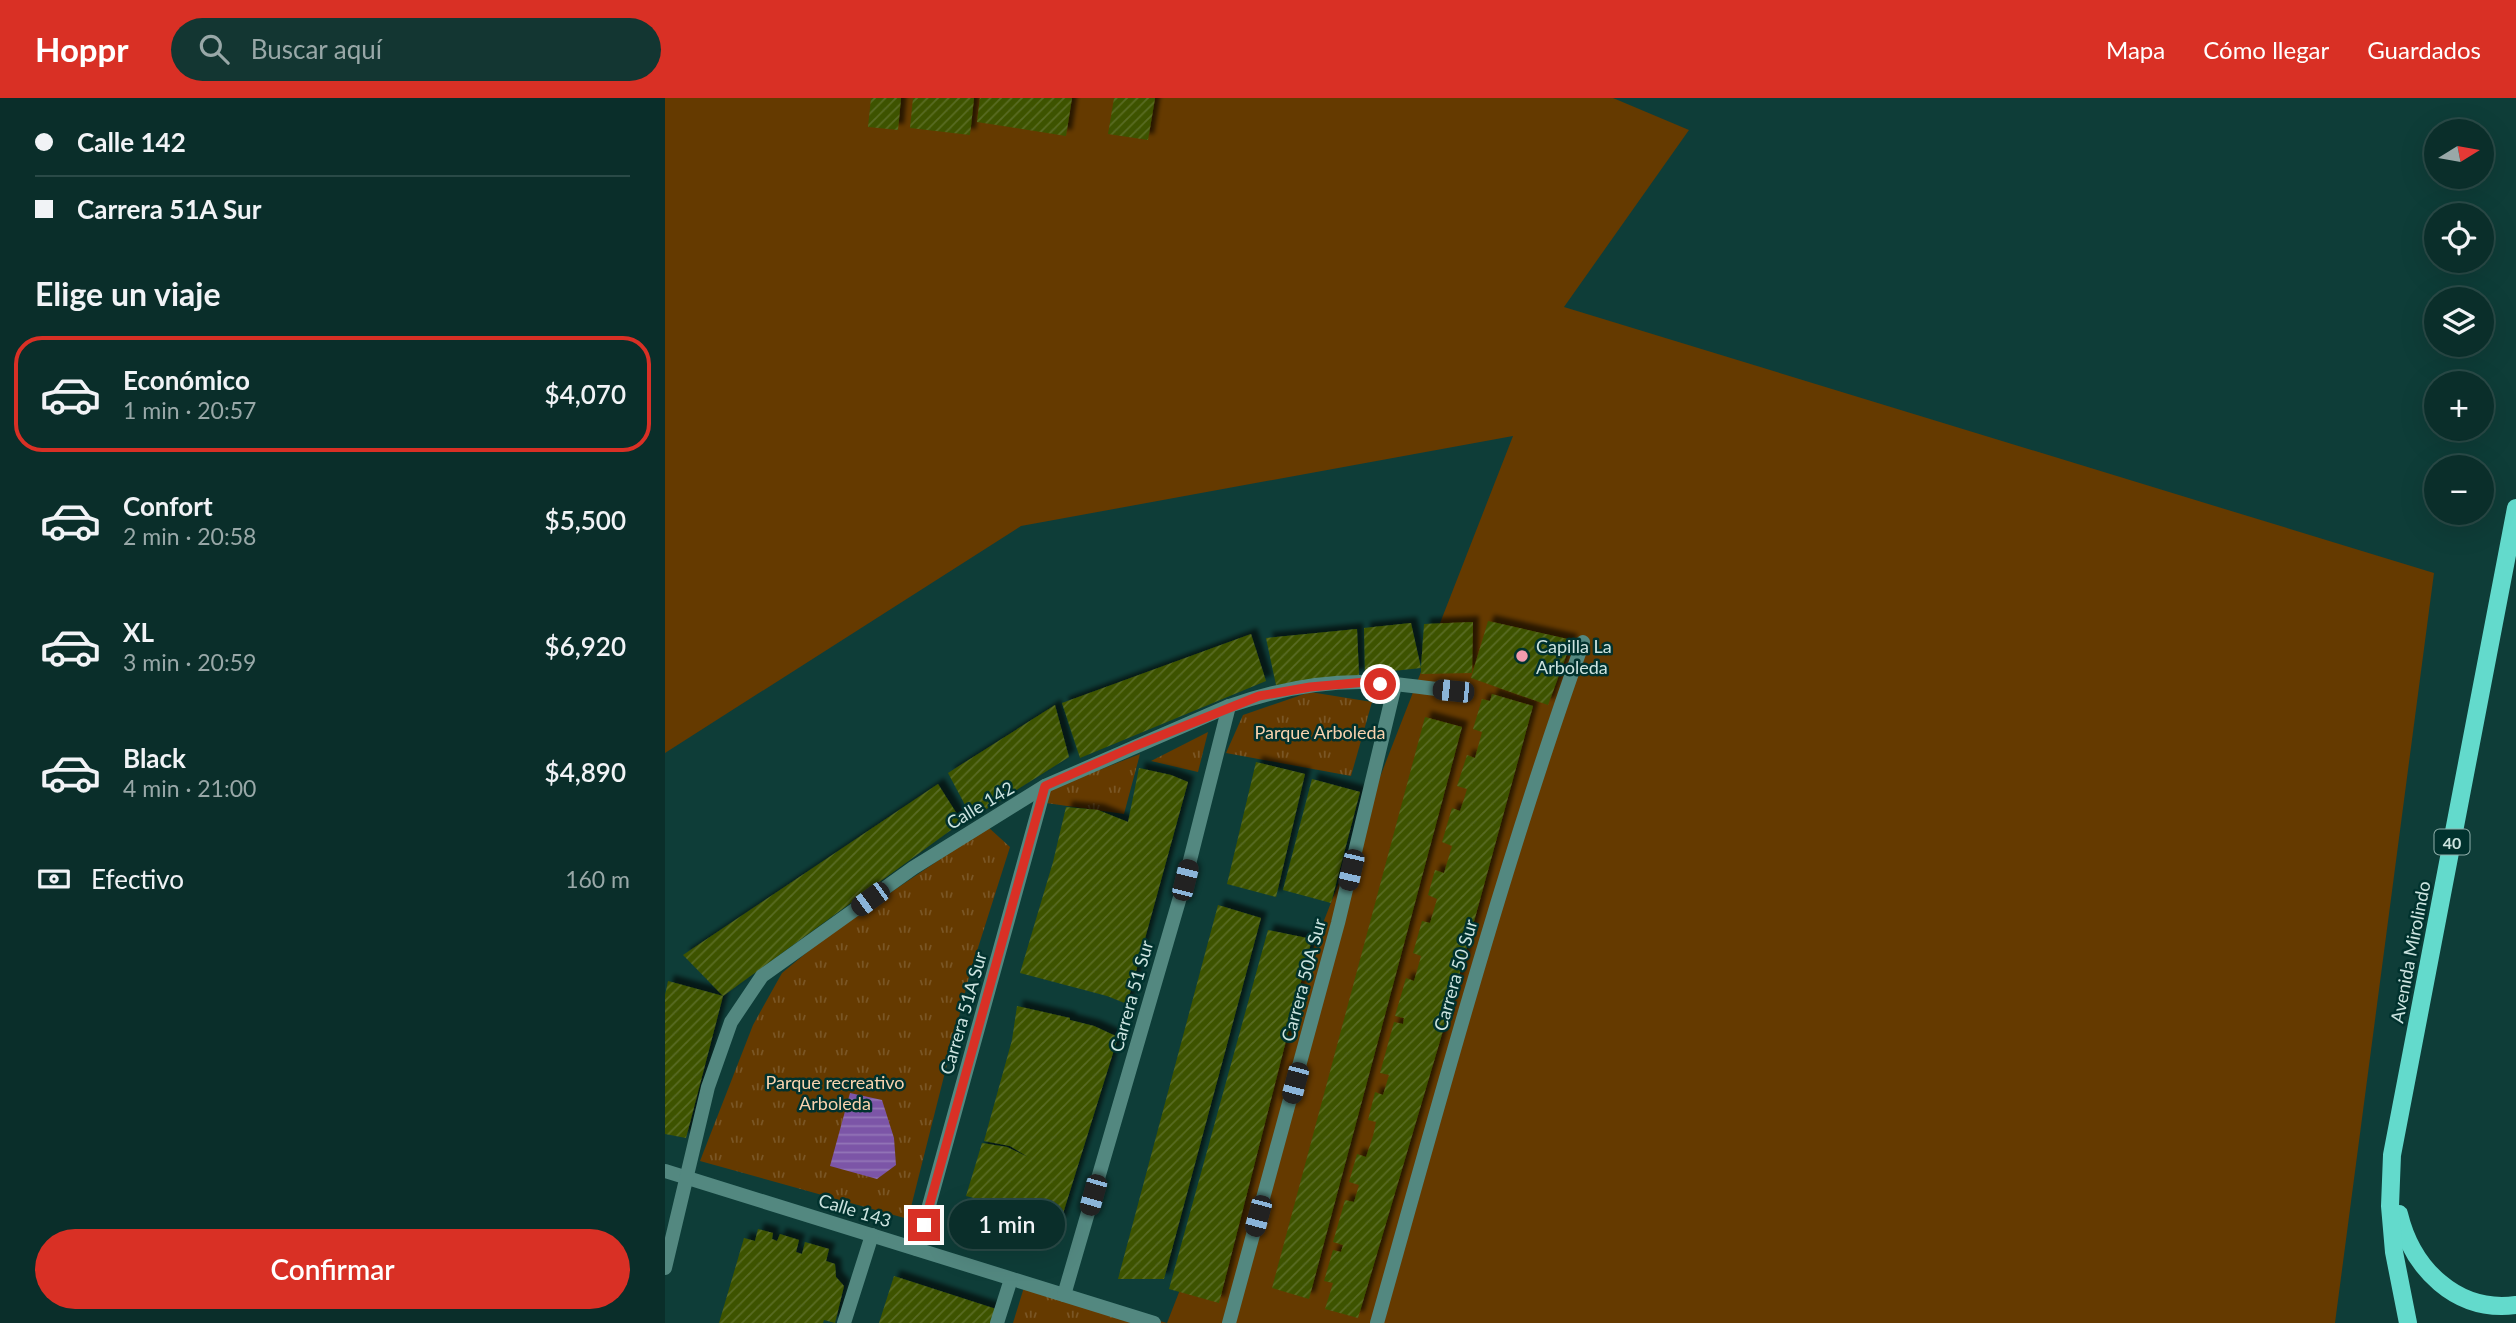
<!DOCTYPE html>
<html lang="es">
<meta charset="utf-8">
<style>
:root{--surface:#0a2e2a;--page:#133632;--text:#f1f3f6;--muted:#99a8a8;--line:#2a4a47;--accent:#d93025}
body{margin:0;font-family:Lato,sans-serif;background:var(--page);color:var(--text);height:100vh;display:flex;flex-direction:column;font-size:26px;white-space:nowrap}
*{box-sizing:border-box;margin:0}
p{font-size:23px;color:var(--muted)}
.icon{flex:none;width:38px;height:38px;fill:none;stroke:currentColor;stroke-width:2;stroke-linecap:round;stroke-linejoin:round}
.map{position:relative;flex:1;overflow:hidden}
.panel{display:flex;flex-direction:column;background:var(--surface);width:665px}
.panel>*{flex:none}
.top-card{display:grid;align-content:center;height:154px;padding:0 35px;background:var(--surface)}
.needle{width:46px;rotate:79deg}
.controls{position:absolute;left:1759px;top:21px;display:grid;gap:14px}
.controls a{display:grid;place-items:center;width:70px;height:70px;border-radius:50%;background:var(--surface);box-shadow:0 7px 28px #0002,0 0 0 2px var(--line);font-size:35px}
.end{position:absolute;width:32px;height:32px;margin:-16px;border:9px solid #d93025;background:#fff;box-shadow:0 0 0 4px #fff}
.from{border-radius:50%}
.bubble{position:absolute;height:49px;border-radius:24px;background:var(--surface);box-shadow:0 7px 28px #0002,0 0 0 2px var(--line);font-size:23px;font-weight:600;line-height:49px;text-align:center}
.car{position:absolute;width:21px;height:42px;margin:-21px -10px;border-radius:9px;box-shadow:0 0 5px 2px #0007;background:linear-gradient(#222 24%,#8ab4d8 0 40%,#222 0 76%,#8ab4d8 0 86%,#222 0)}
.top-card b{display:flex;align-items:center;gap:24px;height:66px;font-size:26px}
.top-card b+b{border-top:2px solid var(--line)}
.top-card i{width:18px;height:18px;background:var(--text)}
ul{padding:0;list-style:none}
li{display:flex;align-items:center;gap:21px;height:116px;margin:0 14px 10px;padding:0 21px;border:4px solid transparent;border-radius:28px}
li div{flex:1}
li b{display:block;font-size:26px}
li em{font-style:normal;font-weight:600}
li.active{border-color:var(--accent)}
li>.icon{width:63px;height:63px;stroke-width:1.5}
h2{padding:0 35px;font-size:32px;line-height:84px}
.pay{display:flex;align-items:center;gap:18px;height:77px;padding:0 35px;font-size:26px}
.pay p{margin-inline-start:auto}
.action{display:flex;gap:14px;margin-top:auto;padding:14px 35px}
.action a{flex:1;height:80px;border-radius:42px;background:var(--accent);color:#fff;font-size:28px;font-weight:600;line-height:80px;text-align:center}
header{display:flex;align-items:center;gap:42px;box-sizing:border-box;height:98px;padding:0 35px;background:var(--accent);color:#fff}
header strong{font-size:33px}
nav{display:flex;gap:38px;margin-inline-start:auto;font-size:24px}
.search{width:490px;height:63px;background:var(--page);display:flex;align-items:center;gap:18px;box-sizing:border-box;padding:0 24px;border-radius:38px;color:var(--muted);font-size:26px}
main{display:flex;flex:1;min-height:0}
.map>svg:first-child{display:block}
.green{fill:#653a00}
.park{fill:url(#park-tufts)}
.water{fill:url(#water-rules)}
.building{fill:url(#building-hatch);filter:url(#shadow)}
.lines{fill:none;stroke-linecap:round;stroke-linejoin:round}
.minor{stroke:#538880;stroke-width:14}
.primary{stroke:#63dacc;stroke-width:18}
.route{stroke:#d93025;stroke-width:9}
.poi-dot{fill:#f29aae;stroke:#01322e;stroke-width:2.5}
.labels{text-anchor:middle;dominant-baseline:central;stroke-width:5;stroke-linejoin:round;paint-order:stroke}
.shield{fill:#01322e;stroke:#90afab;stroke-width:2}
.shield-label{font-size:16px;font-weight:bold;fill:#cde4e0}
.poi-label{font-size:18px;fill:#cde4e0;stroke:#01322e;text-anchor:start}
.park-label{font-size:18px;fill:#f9d3af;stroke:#01322e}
.street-label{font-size:18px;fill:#cde4e0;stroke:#01322e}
</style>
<header>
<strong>Hoppr</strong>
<div class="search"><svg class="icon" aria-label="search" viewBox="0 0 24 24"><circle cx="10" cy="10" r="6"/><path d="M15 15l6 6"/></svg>Buscar aquí</div>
<nav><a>Mapa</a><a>Cómo llegar</a><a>Guardados</a></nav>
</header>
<main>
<section class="panel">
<div class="top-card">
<b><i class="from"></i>Calle 142</b>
<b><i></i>Carrera 51A Sur</b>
</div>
<h2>Elige un viaje</h2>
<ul>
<li class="active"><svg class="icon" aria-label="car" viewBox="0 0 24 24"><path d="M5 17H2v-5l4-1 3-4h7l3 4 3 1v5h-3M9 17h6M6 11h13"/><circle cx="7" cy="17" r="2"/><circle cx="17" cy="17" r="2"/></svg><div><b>Económico</b><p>1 min · 20:57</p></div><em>$4,070</em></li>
<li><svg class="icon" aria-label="car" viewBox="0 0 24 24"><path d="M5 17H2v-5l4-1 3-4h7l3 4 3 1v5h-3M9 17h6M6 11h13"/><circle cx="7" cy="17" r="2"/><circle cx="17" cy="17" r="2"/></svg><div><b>Confort</b><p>2 min · 20:58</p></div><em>$5,500</em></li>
<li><svg class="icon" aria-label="car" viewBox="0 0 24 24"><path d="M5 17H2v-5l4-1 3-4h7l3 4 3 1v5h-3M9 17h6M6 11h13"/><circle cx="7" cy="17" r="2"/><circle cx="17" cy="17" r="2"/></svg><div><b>XL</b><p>3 min · 20:59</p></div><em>$6,920</em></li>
<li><svg class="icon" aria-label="car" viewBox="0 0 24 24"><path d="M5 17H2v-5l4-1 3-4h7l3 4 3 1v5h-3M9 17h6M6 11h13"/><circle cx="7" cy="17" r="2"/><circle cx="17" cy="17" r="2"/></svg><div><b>Black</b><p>4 min · 21:00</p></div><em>$4,890</em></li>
</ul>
<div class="pay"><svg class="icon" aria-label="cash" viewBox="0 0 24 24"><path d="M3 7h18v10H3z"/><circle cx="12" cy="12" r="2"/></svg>Efectivo<p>160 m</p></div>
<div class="action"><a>Confirmar</a></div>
</section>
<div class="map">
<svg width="1851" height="1225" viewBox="0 0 1851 1225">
<defs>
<pattern id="park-tufts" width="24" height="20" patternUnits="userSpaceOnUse" patternTransform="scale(1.75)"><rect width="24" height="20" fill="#653a00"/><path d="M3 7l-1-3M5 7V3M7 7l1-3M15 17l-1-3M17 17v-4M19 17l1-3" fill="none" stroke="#7a5625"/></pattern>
<pattern id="water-rules" width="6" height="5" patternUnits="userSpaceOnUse" patternTransform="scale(1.75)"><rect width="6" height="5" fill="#7c55a7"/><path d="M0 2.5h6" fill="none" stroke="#9375b7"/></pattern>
<pattern id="building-hatch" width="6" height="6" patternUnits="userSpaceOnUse" patternTransform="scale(1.75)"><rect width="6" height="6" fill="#3e5300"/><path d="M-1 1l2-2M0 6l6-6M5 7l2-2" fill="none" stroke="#596c25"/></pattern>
<filter id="shadow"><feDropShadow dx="6" dy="-6" stdDeviation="2" flood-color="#0009"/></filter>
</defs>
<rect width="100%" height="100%" fill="#0e3d38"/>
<path class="green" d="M 0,0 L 948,0 L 1024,32 L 899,209 L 1769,475 L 1670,1225 L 502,1225 L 848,338 L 356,428 L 0,655 Z"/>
<g class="park">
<path d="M 645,594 L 707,604 L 686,678 L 561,655 L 578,617 Z"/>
<path d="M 543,634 L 533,674 L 486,663 Z"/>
<path d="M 475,656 L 459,716 L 381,705 L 378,694 Z"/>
<path d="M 323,729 L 345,749 L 305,875 L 243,1121 L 35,1063 L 88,927 L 117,875 L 164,836 Z"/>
<path d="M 360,1186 L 502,1225 L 348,1225 Z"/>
</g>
<path class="water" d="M 185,995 L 217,1002 L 229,1040 L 231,1067 L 212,1081 L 165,1068 Z"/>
<g class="building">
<path d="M 206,0 L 236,0 L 233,32 L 203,29 Z"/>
<path d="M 248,0 L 309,0 L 305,37 L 245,30 Z"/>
<path d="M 315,0 L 407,0 L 401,38 L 312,24 Z"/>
<path d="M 449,0 L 490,0 L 483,42 L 443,36 Z"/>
<path d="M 823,523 L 907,542 L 883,607 L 806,580 Z"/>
<path d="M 808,524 L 807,575 L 756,576 L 756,570 L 700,576 L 699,530 L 746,525 L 756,570 L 759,526 Z"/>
<path d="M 692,531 L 694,577 L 611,587 L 601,540 Z"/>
<path d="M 586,536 L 601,583 L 415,660 L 397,605 Z"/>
<path d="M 827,596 L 868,608 L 793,882 L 693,1220 L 660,1211 L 668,1185 L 659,1183 L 668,1152 L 676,1154 L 678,1147 L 668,1144 L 680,1102 L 689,1104 L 694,1087 L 684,1084 L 692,1056 L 701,1059 L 708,1038 L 711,1024 L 703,1022 L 710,994 L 718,997 L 724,977 L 715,975 L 729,924 L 738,926 L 739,920 L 730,918 L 741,880 L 749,883 L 753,869 L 756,858 L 748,855 L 757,823 L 765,825 L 772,801 L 763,797 L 770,772 L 779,775 L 787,748 L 777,744 L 787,710 L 795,713 L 799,701 L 802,691 L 792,688 L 802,657 L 810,660 L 817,634 L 808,631 L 817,601 L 825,603 Z"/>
<path d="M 390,607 L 404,659 L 307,720 L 283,675 Z"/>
<path d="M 760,619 L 797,629 L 644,1201 L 607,1190 Z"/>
<path d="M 591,664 L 640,676 L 611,799 L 562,786 Z"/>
<path d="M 474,670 L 506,677 L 523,684 L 462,906 L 442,898 L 355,875 L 388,764 L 401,709 L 433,712 L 463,724 Z"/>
<path d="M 647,681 L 695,694 L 666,805 L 618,792 Z"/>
<path d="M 273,686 L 297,724 L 58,898 L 18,857 Z"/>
<path d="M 553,807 L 596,820 L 499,1181 L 453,1181 Z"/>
<path d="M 603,832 L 647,841 L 554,1205 L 504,1191 Z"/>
<path d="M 3,883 L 58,898 L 21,1040 L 0,1036 L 0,897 Z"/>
<path d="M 352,908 L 405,920 L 405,922 L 429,928 L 453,939 L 395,1125 L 352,1111 L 301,1098 L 317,1045 L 342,1049 L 363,1059 L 345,1048 L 319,1043 L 347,942 Z"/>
<path d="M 93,1131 L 108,1135 L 107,1141 L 112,1143 L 115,1136 L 134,1142 L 131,1154 L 137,1156 L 140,1144 L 164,1151 L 161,1163 L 170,1166 L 171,1179 L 179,1188 L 170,1225 L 159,1222 L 158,1225 L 54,1225 L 79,1140 L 90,1143 Z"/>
<path d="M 229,1178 L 331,1211 L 327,1225 L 214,1225 Z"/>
</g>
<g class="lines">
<g class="minor">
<path d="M 0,1073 L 489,1225"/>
<path d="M 252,1151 L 380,688"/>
<path d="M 0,1170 L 43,989 L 66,924 L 97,878 L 248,770 L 380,688 L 564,608 C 607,593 657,583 702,584 C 731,585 760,590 788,593"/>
<path d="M 399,1197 L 520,782 L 564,608"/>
<path d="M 179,1225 L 207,1137"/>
<path d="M 332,1225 L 346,1181"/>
<path d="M 564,1225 L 673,825 L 730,587"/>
<path d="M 712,1225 C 776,997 838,768 918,544"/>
</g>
<g class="primary">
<path d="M 1734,1116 C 1747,1170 1791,1215 1851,1207"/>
<path d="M 1743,1225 L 1729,1154 L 1725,1108 L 1727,1057 L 1851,410"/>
</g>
</g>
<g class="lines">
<path class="route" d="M 259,1127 L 380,688 L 470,648 L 594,598 L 645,589 L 701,584 L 715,586"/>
</g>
<circle class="poi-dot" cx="857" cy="558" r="7"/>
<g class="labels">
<rect class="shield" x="1769.5" y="731.5" width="35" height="25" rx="5"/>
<g class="shield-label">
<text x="1787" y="744">40</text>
</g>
<g class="poi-label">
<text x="871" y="548">Capilla La<tspan x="871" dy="21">Arboleda</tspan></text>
</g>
<g class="park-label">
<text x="655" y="634">Parque Arboleda</text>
<text x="170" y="984">Parque recreativo<tspan x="170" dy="21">Arboleda</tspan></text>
</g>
<g class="street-label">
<text transform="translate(315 707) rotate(-31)">Calle 142</text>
<text transform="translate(1745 854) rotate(-79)">Avenida Mirolindo</text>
<text transform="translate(790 877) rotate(-74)">Carrera 50 Sur</text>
<text transform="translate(638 882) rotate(-75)">Carrera 50A Sur</text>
<text transform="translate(466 898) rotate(-74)">Carrera 51 Sur</text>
<text transform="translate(298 915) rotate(-74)">Carrera 51A Sur</text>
<text transform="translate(190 1112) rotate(17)">Calle 143</text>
</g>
</g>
</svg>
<div class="controls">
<a><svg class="needle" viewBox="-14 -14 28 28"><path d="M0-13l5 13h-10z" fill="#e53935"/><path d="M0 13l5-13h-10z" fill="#99a8a8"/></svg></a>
<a><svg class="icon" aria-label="locate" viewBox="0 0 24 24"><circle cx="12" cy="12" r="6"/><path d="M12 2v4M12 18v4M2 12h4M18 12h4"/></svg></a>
<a><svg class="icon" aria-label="layers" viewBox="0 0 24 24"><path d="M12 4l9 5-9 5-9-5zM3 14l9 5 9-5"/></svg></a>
<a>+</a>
<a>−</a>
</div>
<i class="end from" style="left:715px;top:586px"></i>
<i class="end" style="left:259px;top:1127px"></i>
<div class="bubble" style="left:284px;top:1102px;width:116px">1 min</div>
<i class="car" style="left:788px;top:593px;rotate:276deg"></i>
<i class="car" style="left:686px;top:772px;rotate:193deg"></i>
<i class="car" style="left:520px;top:782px;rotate:14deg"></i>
<i class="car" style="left:205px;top:801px;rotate:234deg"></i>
<i class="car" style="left:630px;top:985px;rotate:195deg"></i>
<i class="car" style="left:428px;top:1097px;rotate:196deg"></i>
<i class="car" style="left:593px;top:1118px;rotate:195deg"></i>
</div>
</main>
